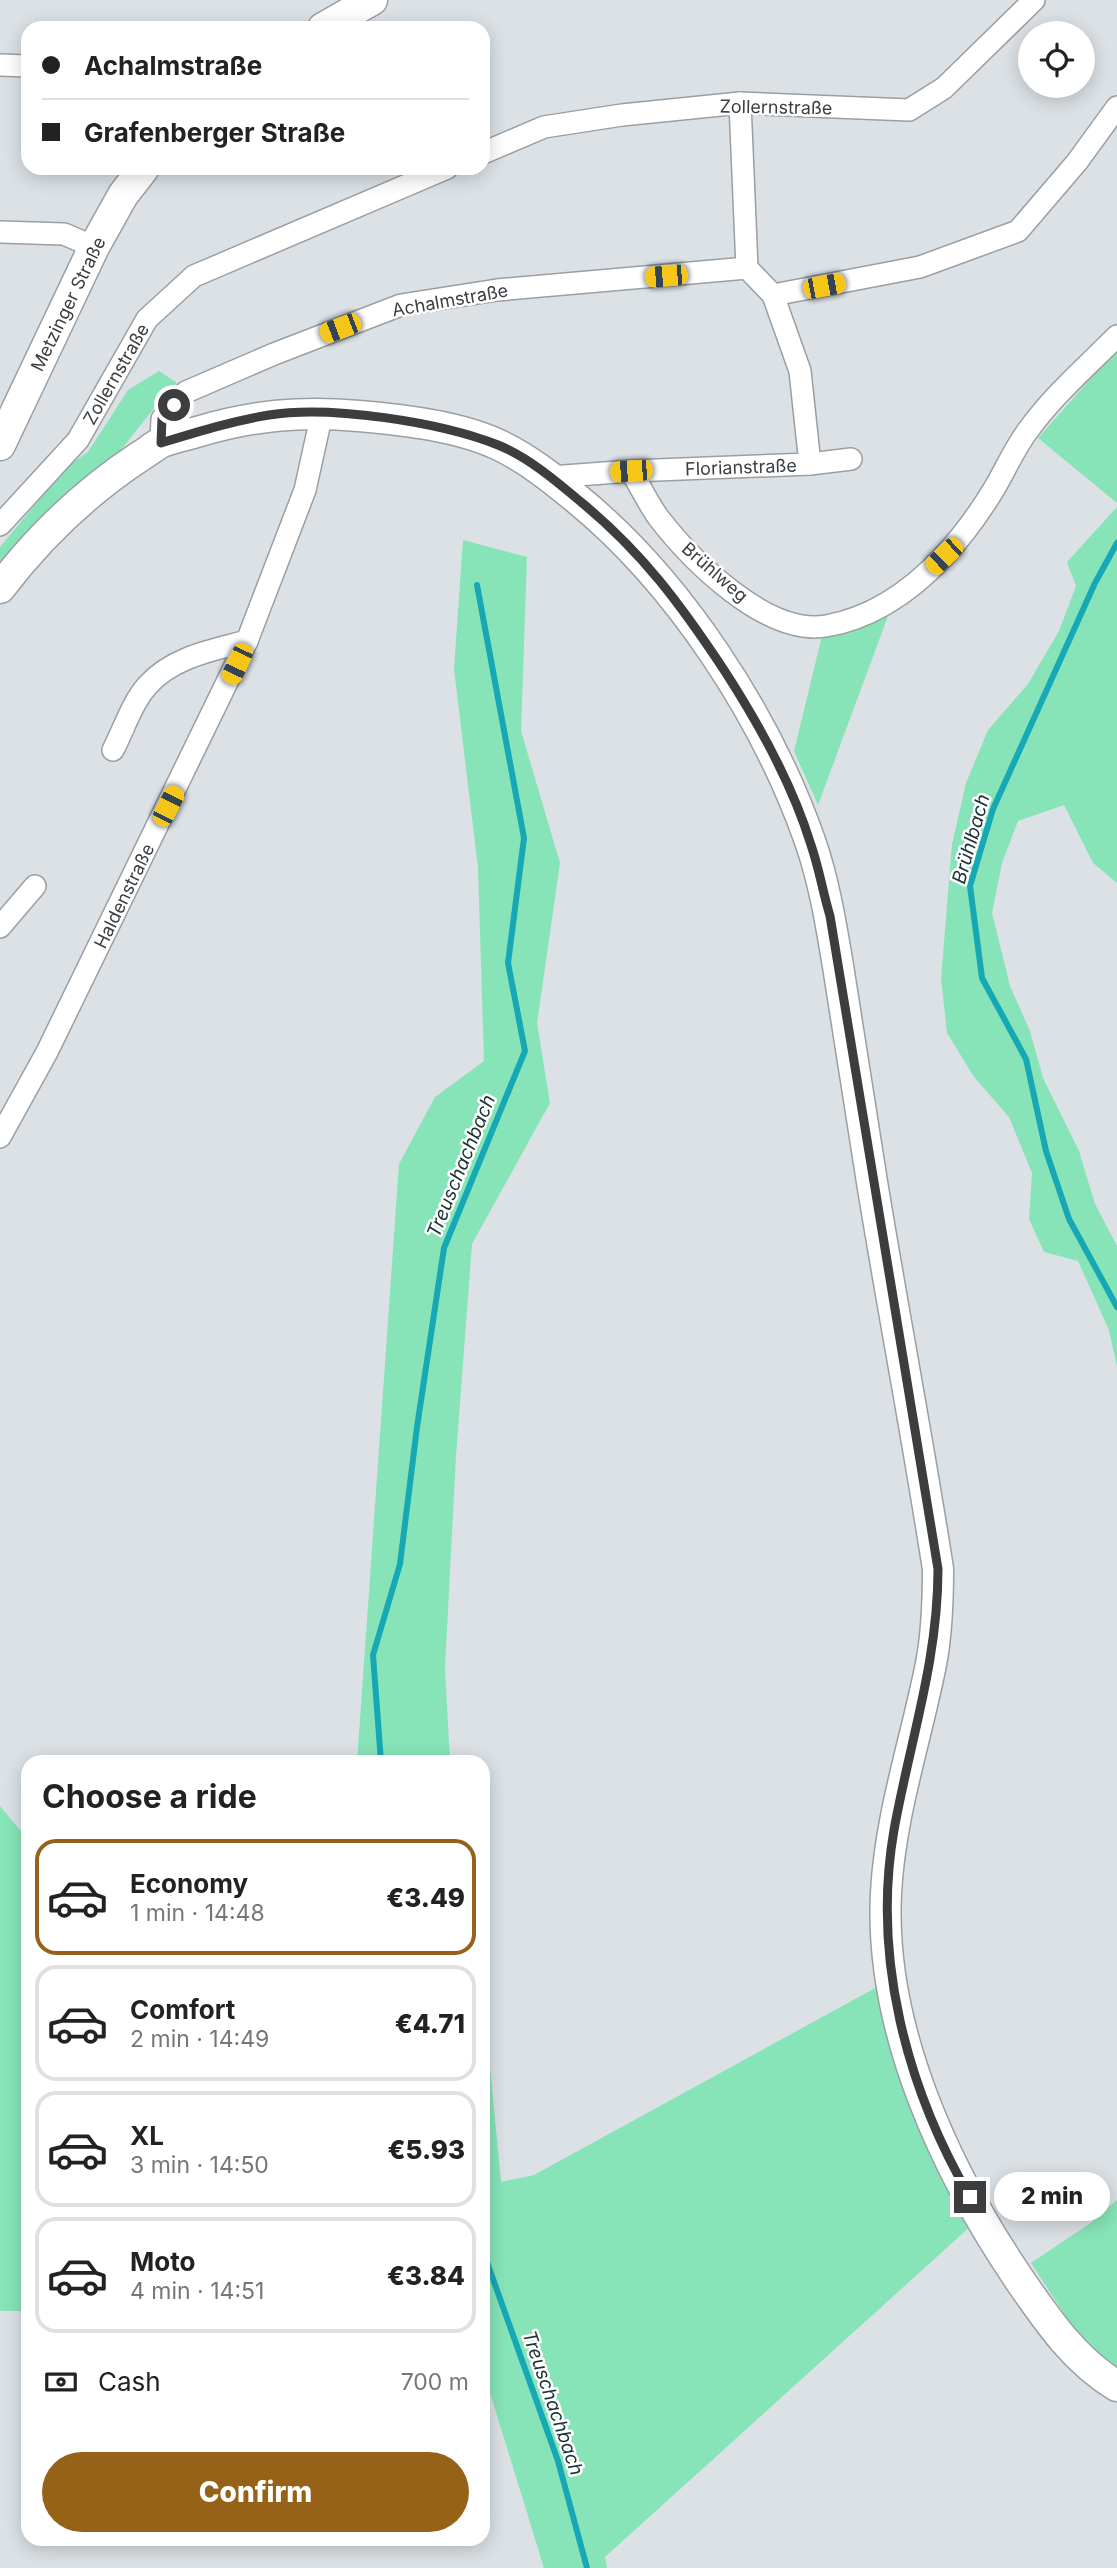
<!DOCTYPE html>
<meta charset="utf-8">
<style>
:root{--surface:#fff;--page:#f2f2f2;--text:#222;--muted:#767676;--line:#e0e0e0;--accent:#966217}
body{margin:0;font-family:Inter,sans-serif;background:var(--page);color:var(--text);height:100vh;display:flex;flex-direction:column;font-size:26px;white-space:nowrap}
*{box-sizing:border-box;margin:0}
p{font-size:23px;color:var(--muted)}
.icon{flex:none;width:38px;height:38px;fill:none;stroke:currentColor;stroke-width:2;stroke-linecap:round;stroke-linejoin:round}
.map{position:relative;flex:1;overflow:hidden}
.panel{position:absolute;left:21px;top:1755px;width:469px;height:791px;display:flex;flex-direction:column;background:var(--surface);border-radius:21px;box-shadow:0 4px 18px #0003}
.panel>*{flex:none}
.top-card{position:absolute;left:21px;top:21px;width:469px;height:154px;border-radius:21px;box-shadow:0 4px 18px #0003;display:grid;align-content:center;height:154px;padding:0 21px;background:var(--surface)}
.buttons{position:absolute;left:1018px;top:21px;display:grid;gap:14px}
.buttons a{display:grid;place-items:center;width:77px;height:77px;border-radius:50%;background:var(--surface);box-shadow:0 4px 18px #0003;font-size:35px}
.end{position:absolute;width:32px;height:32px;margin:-16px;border:9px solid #3b3d3f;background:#fff;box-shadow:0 0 0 4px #fff}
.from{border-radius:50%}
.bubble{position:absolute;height:49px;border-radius:24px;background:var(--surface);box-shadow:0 4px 18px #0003;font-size:23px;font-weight:800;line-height:49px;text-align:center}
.car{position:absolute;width:21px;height:42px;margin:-21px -10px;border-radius:9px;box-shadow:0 0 5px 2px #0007;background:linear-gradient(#f5c518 24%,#345 0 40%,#f5c518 0 76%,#345 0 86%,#f5c518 0)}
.top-card b{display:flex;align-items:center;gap:24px;height:66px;font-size:26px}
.top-card b+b{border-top:2px solid var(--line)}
.top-card i{width:18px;height:18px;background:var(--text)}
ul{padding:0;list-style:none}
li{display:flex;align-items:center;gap:21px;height:116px;margin:0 14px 10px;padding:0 7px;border:4px solid var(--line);border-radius:21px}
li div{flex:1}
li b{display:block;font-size:26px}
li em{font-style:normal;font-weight:800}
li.selected{border-color:var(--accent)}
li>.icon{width:63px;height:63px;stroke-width:1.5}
h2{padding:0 21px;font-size:32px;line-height:84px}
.pay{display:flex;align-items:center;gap:18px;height:77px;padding:0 21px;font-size:26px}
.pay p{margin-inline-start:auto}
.cta{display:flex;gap:14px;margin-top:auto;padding:14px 21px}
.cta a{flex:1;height:80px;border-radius:42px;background:var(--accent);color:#fff;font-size:28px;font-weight:800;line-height:80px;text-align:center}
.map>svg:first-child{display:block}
.green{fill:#87e4b8}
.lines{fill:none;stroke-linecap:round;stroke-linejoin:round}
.stream{stroke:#17a8b5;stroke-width:6}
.street-casing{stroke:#9a9fa4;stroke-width:24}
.secondary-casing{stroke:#9a9fa4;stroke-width:33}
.street{stroke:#fff;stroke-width:21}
.secondary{stroke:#fff;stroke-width:30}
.route{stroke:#3b3d3f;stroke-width:9}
.labels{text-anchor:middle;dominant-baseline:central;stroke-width:5;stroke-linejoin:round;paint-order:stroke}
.street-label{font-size:18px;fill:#3b3d3f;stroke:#fff}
.water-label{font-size:19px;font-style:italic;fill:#1c3234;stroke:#fff}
</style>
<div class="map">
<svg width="1117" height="2568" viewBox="0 0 1117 2568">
<rect width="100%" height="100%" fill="#dbe1e5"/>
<g class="green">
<path d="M 1117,349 L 1117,503 L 1038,438 Z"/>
<path d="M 159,371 L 177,383 L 163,397 L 116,456 L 0,568 L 0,547 L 67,466 L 88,452 L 128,390 Z"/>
<path d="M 1117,507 L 1117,883 L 1093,863 L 1064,805 L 1018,821 L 1002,863 L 992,913 L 1010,986 L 1030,1031 L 1043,1078 L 1079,1151 L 1095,1204 L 1117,1246 L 1117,1367 L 1109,1330 L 1078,1261 L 1044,1252 L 1029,1219 L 1032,1173 L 1009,1117 L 974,1077 L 947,1033 L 941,979 L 952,844 L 966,783 L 988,730 L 1028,684 L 1059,631 L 1076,586 L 1067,562 Z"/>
<path d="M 463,540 L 527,557 L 521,731 L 560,863 L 537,1023 L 550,1103 L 472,1244 L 456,1456 L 445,1668 L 450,1762 L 357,1762 L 399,1164 L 435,1097 L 484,1061 L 478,868 L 454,669 Z"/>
<path d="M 888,616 L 818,805 L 794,751 L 823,632 L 858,627 Z"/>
<path d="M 0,1806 L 28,1840 L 28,2311 L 0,2311 Z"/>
<path d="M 877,1987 L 919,2122 L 972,2225 L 605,2557 L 607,2568 L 544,2568 L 483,2370 L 483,2017 L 489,2056 L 501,2182 L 534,2175 Z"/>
<path d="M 1117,2200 L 1117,2370 L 1078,2335 L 1031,2263 L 1092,2222 Z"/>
</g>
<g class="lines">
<g class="stream">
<path d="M 1117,543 L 1095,583 L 993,809 L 970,886 L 982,978 L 1026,1059 L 1046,1151 L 1069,1219 L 1117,1307"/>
<path d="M 381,1762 L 373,1655 L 400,1564 L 417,1427 L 444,1248 L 525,1051 L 508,963 L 524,838 L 477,585"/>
<path d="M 483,2251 L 558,2461 L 587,2568"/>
</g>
<g class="street-casing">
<g id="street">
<path d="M 0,65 L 28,66"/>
<path d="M 740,103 L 747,268 L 773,295 L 800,371 L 810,464"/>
<path d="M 483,153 L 544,127 L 622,115 L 740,103 L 909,110 L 944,88 L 1034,0"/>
<path d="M 0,232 L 64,234 L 94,247"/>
<path d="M 773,295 L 920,267 L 1018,231 L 1077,162 L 1117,107"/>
<path d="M 161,442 L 162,419 L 186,392 L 274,354 L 401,305 L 497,290 L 747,268"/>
<path d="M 631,471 L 810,464 L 851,459"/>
<path d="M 551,477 L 631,471 C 640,486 648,503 658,517 C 691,560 766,636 826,626 C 873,618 911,591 943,557 C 962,537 980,512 994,489 C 1006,469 1015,447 1029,429 C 1054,395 1087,366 1117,336"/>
<path d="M 0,525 L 78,440 L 147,319 L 194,276 L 447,168"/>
<path d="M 113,750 C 124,729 132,703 147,686 C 172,657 213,650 247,641"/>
<path d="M 0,927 L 35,886"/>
<path d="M 0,1137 L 47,1052 L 247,641 L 305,490 L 322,413"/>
</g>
</g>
<g class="secondary-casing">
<g id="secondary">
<path d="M 323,28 L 372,0"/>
<path d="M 0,445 L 94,247 L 123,195 L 144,168"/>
<path d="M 0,588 C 38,538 86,492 139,457 C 146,453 154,446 162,442 C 172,438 185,435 197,432 C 253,415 301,411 359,416 C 404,420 460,426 501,446 C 528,459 553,479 576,498 C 679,582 766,716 810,841 C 824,881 831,924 838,966 C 850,1038 860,1110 872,1182 C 893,1311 918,1440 938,1569 C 938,1601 937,1633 931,1664 C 916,1740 890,1815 886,1893 C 879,2029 946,2172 1021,2282 C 1048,2321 1075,2361 1117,2386"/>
</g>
</g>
<use href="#street" class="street"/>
<use href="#secondary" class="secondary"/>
</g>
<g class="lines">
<path class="route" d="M 174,405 L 162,419 L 161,443 C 197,432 232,421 269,415 C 330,405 440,422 498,445 C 528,457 556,481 581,502 C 642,552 681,605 724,670 C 759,724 792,783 811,845 C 819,868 823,893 830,916 L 938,1569 C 938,1661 910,1741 894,1830 C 872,1956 906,2087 970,2197"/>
</g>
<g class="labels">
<g class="street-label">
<text transform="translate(776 107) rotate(1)">Zollernstraße</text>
<text transform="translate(450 300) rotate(-10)">Achalmstraße</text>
<text transform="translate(68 304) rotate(-64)">Metzinger Straße</text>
<text transform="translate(116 374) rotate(-60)">Zollernstraße</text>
<text transform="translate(741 467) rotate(-2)">Florianstraße</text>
<text transform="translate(715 572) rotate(41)">Brühlweg</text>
<text transform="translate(124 896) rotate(-64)">Haldenstraße</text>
</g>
<g class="water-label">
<text transform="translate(971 839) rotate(-74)">Brühlbach</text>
<text transform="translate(461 1166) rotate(-68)">Treuschachbach</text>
<text transform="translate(553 2403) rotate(71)">Treuschachbach</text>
</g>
</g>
</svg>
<div class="buttons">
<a><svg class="icon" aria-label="locate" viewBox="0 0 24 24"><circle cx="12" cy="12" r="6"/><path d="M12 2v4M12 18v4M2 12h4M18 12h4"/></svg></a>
</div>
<i class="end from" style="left:174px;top:405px"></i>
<i class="end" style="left:970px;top:2197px"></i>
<div class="bubble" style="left:994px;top:2172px;width:116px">2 min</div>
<i class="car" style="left:666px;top:276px;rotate:265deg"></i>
<i class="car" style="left:824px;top:286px;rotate:79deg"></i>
<i class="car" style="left:340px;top:328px;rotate:249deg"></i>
<i class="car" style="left:631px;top:471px;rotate:266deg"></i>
<i class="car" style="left:944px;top:556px;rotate:226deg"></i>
<i class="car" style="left:237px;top:664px;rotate:205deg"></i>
<i class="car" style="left:168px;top:806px;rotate:27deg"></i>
<div class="top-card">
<b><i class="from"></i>Achalmstraße</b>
<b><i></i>Grafenberger Straße</b>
</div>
<section class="panel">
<h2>Choose a ride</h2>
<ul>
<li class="selected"><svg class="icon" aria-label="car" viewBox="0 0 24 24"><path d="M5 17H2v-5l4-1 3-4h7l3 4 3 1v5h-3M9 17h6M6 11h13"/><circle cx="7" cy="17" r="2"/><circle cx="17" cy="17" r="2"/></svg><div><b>Economy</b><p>1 min · 14:48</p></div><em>€3.49</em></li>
<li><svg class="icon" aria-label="car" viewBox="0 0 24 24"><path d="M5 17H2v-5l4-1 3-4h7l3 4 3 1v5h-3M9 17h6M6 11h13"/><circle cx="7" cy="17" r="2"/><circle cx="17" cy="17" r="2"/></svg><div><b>Comfort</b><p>2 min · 14:49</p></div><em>€4.71</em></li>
<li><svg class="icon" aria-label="car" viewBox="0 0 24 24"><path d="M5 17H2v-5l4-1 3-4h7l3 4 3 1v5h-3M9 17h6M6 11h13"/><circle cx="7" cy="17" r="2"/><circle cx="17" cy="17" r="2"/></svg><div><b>XL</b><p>3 min · 14:50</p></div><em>€5.93</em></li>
<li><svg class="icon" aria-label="car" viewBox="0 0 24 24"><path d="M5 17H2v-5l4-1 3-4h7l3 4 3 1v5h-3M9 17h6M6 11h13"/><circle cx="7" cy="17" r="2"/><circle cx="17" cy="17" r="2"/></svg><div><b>Moto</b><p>4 min · 14:51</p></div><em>€3.84</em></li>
</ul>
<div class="pay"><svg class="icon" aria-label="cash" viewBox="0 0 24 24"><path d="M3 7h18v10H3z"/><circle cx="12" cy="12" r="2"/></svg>Cash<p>700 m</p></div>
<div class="cta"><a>Confirm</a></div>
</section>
</div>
